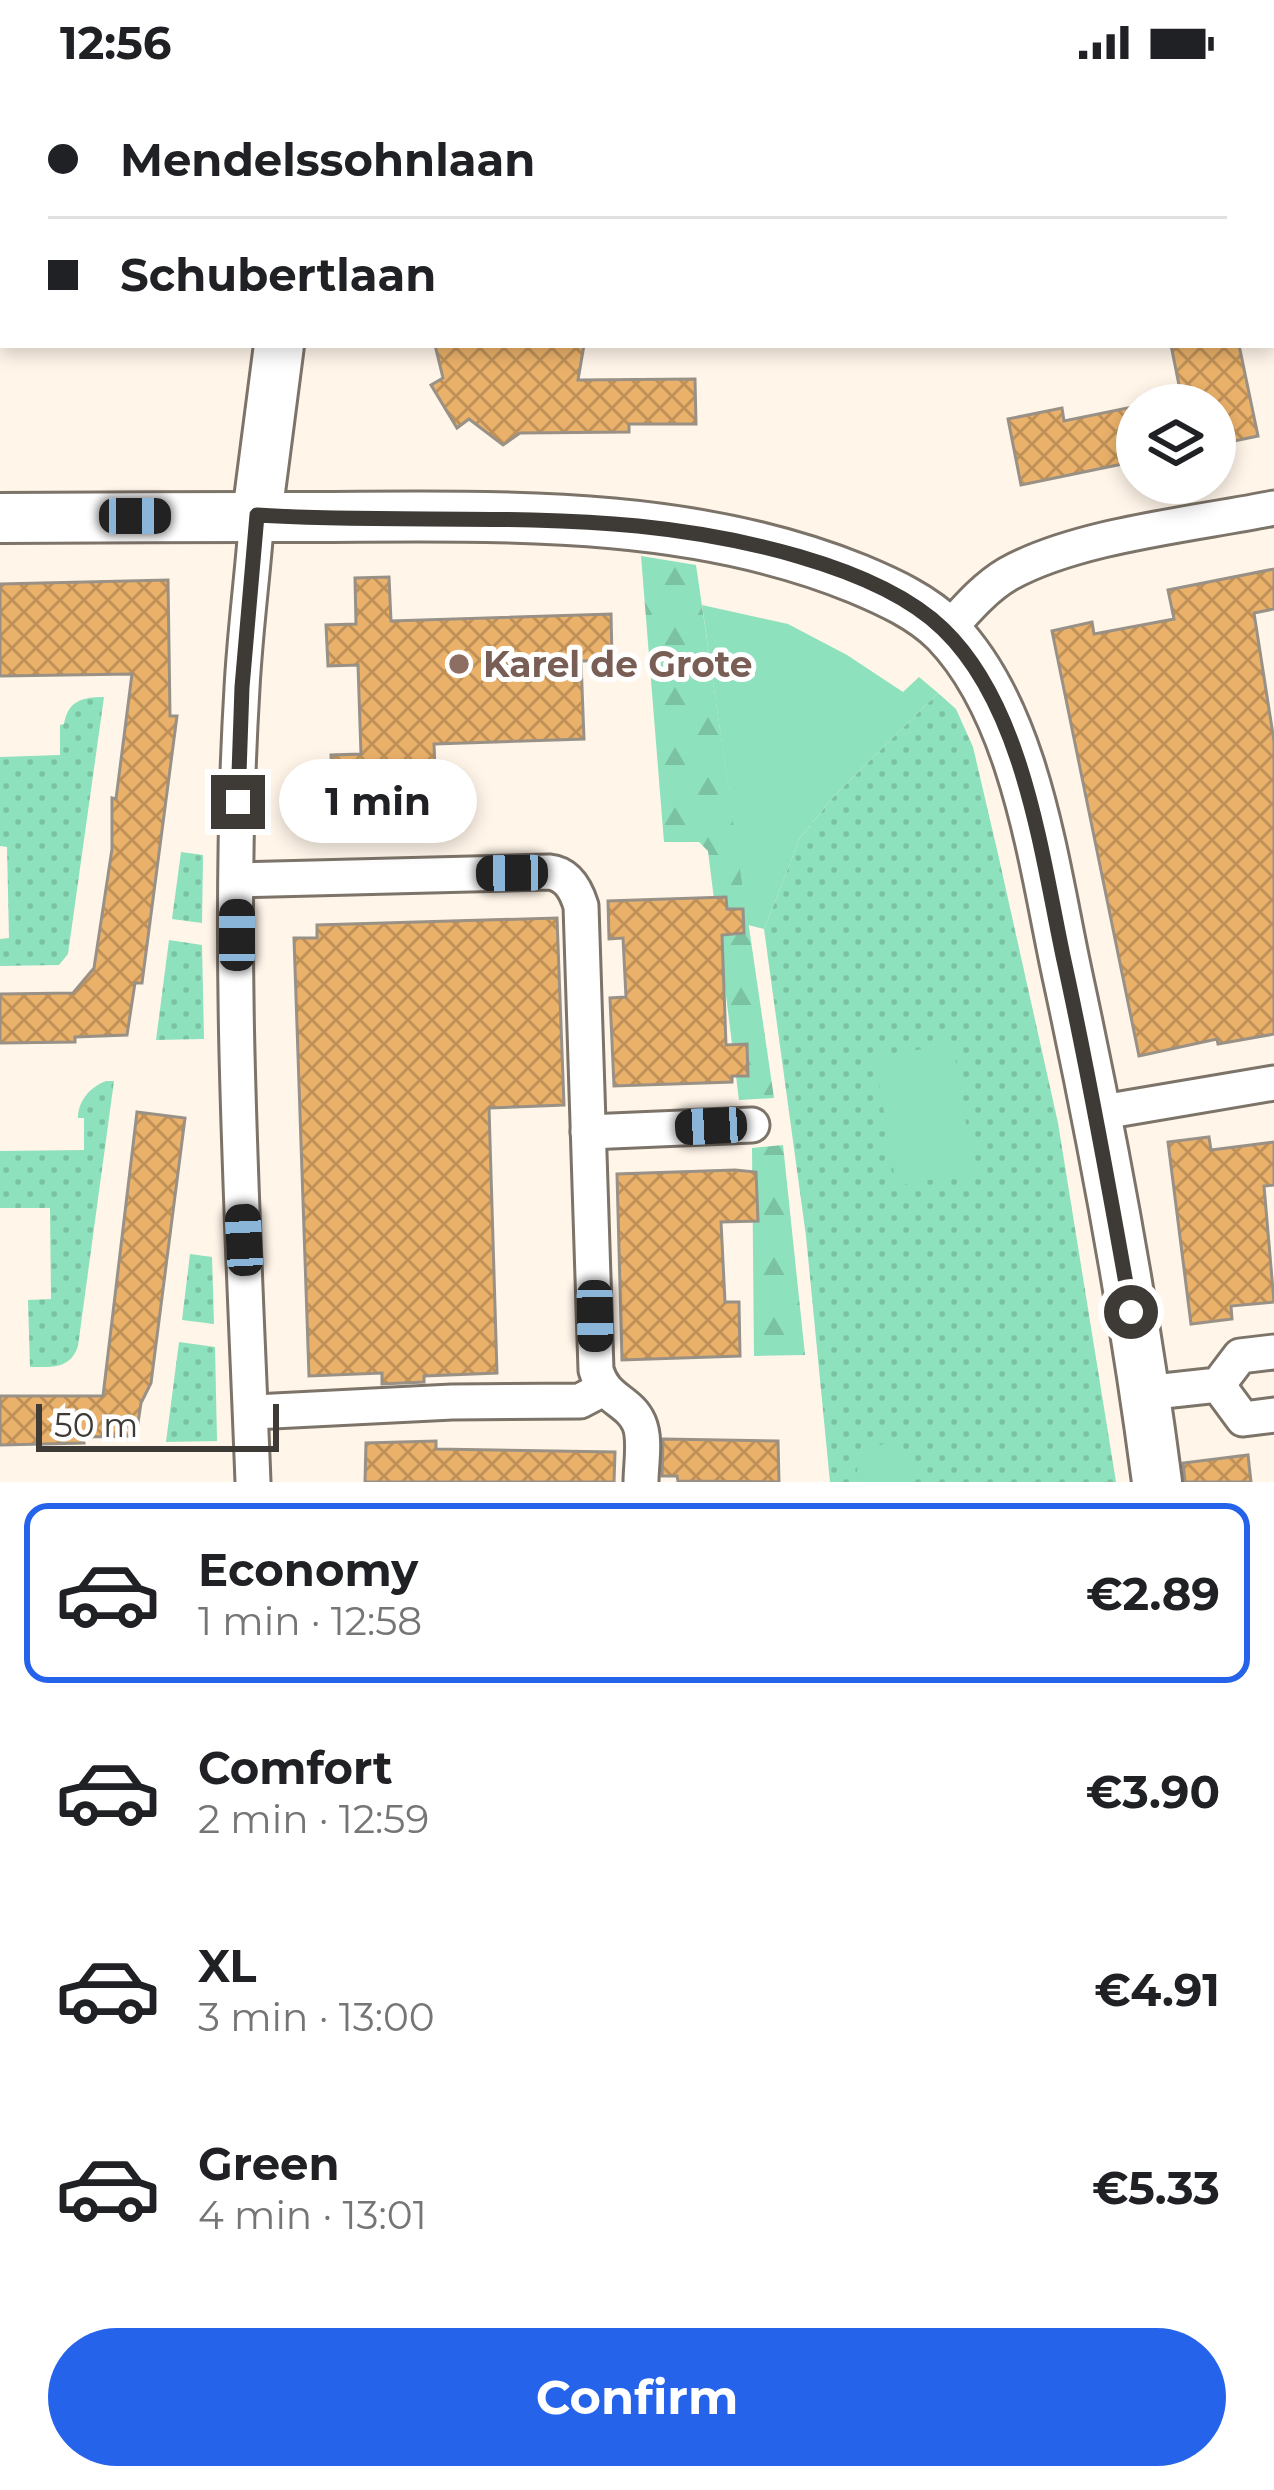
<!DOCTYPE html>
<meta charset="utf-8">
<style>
:root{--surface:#fff;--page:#f2f2f2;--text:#202124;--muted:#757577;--line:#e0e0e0;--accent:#2563eb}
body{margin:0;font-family:Montserrat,sans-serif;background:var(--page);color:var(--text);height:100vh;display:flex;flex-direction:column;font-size:45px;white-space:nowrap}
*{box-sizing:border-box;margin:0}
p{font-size:39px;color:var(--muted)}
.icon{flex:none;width:66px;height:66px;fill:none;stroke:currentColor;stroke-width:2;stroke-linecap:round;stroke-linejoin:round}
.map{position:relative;height:1398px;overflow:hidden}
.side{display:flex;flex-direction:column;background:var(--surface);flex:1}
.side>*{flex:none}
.banner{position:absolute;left:0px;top:0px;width:1275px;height:264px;box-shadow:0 6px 18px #0003;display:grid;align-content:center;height:264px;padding:0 48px;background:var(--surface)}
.tools{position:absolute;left:1116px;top:300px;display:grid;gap:24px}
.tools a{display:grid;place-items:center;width:120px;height:120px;border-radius:50%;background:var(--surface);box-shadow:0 6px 18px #0003;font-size:60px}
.scale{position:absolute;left:36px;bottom:30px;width:243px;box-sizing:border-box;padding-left:12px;border:6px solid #3e3a35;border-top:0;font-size:33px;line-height:42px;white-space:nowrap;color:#3e3a35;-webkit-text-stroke:9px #fff;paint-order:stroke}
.end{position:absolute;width:54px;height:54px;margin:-27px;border:15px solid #3e3a35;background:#fff;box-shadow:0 0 0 6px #fff}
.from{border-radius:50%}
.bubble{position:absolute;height:84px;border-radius:42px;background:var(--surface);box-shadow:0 6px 18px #0003;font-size:39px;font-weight:700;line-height:84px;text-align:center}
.car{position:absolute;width:36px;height:72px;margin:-36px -18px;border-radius:15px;box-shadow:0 0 9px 3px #0007;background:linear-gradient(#222 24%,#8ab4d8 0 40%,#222 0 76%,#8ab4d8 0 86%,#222 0)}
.banner b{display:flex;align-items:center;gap:42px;height:114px;font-size:45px}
.banner b+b{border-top:3px solid var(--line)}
.banner i{width:30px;height:30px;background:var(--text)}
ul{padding:21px 0 0;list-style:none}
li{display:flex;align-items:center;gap:36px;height:180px;margin:0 24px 18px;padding:0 24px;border:6px solid transparent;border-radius:24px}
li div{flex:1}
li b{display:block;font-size:45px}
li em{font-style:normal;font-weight:700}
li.active{border-color:var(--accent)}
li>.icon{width:108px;height:108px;stroke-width:1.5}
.action{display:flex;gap:24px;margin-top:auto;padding:24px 48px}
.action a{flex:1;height:138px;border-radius:72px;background:var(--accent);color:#fff;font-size:48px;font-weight:700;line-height:138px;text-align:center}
.status{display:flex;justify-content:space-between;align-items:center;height:84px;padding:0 60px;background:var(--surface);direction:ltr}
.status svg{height:33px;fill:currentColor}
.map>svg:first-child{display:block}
.grass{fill:url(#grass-dots)}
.forest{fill:url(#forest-firs)}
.park{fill:#8de1bc}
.building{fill:url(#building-cross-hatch);stroke:#9a9186;stroke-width:3}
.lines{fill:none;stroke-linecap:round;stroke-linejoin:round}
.street-casing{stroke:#7c7369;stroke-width:39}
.secondary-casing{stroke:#7c7369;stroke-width:54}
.street{stroke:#fff;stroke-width:33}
.secondary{stroke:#fff;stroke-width:48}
.route{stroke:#3e3a35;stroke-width:15}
.education-dot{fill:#8d6e63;stroke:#fff;stroke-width:4.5}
.labels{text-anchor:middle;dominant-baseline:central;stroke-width:10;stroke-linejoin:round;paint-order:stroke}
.education-label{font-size:36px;font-weight:bold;fill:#785e54;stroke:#fff;text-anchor:start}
</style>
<div class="status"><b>12:56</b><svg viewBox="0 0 49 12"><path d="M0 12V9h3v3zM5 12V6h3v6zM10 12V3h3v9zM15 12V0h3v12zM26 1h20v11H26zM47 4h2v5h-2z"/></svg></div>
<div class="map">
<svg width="1274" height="1398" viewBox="0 0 1274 1398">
<defs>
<pattern id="grass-dots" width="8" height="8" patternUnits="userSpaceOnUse" patternTransform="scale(3)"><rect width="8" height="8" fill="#8de1bc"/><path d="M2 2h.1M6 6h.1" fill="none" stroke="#7bc2a2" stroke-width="1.8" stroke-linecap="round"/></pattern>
<pattern id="forest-firs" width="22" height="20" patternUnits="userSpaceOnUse" patternTransform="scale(3)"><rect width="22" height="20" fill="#8de1bc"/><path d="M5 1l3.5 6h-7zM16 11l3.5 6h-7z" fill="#7bc2a2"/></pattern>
<pattern id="building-cross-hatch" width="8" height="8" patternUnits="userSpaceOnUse" patternTransform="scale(3)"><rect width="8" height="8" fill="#eab16a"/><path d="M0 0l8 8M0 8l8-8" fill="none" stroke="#bf9158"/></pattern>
</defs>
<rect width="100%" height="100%" fill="#fff5e9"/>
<g class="grass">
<path d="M 938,609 L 956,625 L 973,663 L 998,770 L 1058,1039 L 1116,1398 L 830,1398 L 806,1152 L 764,845 L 800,754 L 834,712 Z"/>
<path d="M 104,613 L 68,870 L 59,881 L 0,882 L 0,855 L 9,854 L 7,763 L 0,762 L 0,673 L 60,671 L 60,641 L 64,640 C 68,617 82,613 104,613 Z"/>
<path d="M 181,768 L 203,771 L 202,839 L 172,835 Z"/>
<path d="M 169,856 L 202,861 L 204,955 L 156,956 Z"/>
<path d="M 106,997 L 114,997 L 78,1262 C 70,1286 51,1283 30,1283 L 28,1216 L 51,1215 L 50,1124 L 0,1124 L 0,1067 L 84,1066 L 84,1034 L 78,1034 C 78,1017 90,1003 106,997 Z"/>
<path d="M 190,1170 L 212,1173 L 214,1240 L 182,1236 Z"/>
<path d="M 179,1258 L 215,1263 L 217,1357 L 166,1358 Z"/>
</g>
<g class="forest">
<path d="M 641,472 L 696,481 L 774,1014 L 739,1016 L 708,767 L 699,758 L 664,758 Z"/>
<path d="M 783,1061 L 805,1271 L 754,1272 L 752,1064 Z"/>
</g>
<g class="park">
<path d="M 702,521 L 788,540 L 847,571 L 903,608 L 919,593 L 938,609 L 834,712 L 800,754 L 764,845 L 748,841 Z"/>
<path d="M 953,960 L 974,1088 L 896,1102 L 875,973 Z"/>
<path d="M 888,1359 C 908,1368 914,1376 913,1398 L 859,1398 C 851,1376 868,1363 888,1359 Z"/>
</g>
<g class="building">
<path d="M 435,261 L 584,261 L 578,296 L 695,295 L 696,340 L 629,340 L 629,348 L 520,349 L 503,361 L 469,335 L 457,344 L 431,301 L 443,294 Z"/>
<path d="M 1171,261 L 1239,261 L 1258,352 L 1215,361 L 1215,321 L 1183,321 Z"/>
<path d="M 1137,322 L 1137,377 L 1021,401 L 1008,335 L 1062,324 L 1064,337 Z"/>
<path d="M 1274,485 L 1274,525 L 1254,529 L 1274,657 L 1274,950 L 1218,960 L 1217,955 L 1139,972 L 1052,547 L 1092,538 L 1094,550 L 1174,535 L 1168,506 Z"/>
<path d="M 389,493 L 391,537 L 611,530 L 612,576 L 581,577 L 584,655 L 434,660 L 436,710 L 396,711 L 398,755 L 364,756 L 363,711 L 333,712 L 331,671 L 361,670 L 358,581 L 328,582 L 326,541 L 356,540 L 355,494 Z"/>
<path d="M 168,496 L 170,632 L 177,632 L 142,899 L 135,899 L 127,951 L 75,953 L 75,958 L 0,959 L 0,910 L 73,909 L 94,884 L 112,765 L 112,714 L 116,715 L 132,590 L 0,592 L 0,500 Z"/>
<path d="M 726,813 L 727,825 L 743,825 L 744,849 L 722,851 L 726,961 L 747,960 L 748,992 L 732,992 L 732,998 L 614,1002 L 610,914 L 626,913 L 623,854 L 609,855 L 608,817 Z"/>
<path d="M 557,834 L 564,1021 L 489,1024 L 497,1289 L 424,1292 L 424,1298 L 382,1300 L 382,1289 L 309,1292 L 294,854 L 317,854 L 317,841 Z"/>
<path d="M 137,1028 L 185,1034 L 151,1299 L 141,1319 L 136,1352 L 83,1353 L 84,1359 L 0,1361 L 0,1312 L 103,1312 Z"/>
<path d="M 1209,1053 L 1211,1066 L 1274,1058 L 1274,1101 L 1264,1102 L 1274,1218 L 1231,1222 L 1232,1235 L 1191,1240 L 1168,1058 Z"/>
<path d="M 735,1086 L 756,1088 L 758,1137 L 721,1138 L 725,1218 L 739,1218 L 740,1272 L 622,1276 L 617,1090 Z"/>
<path d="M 663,1355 L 778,1357 L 779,1398 L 678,1397 L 677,1392 L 662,1392 Z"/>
<path d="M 436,1357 L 436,1365 L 615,1368 L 614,1398 L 365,1398 L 366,1359 Z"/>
<path d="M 1248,1371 L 1251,1398 L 1185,1398 L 1183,1379 Z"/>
</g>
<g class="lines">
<g class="street-casing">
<g id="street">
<path d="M 129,3 L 129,0"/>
<path d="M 1068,3 L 1070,0"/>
<path d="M 0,52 L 3,52"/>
<path d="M 946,548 C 965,527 984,504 1008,490 C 1078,451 1195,440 1274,424"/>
<path d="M 237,796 L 549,788 C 568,790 576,806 581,822 L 596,1286 C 605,1317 628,1315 639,1339 C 646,1355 641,1380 641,1398"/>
<path d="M 1097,1029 L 1274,999"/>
<path d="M 588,1048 L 752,1041"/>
<path d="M 1218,1301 L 1243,1335 L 1274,1331"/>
<path d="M 1145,1309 L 1218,1301 L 1240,1272 L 1274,1268"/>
<path d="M 252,1328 L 452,1318 L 580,1317 L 603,1305"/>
<path d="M 253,1398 C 243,1134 226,868 242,604 C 245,546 253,489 257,431"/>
</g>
</g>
<g class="secondary-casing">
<g id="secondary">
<path d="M 311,3 L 311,0"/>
<path d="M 257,431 L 279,261"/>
<path d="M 0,434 C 99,433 199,433 298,433 C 485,433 682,423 858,495 C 889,508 922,523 946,547 C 1027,631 1044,784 1068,894 C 1104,1061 1135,1229 1157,1398"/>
</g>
</g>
<use href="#street" class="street"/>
<use href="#secondary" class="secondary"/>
</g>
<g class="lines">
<path class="route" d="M 238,718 L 242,603 L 257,431 C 384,439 511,430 638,442 C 728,451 876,480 943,545 C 1023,622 1041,767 1063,872 C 1089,990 1110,1108 1131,1228"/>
</g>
<circle class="education-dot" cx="459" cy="580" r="12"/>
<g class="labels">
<g class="education-label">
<text x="483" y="580">Karel de Grote</text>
</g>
</g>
</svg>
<div class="tools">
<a><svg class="icon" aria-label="layers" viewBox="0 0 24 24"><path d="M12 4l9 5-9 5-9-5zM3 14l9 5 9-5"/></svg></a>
</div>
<div class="scale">50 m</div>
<i class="end from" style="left:1131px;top:1228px"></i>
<i class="end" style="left:238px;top:718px"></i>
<div class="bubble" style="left:279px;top:675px;width:198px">1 min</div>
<i class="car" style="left:135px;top:432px;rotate:90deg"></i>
<i class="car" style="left:512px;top:789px;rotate:269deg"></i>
<i class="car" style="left:237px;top:851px;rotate:0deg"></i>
<i class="car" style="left:711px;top:1042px;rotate:267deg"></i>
<i class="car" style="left:244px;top:1156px;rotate:357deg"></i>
<i class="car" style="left:595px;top:1232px;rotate:179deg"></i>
<div class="banner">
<b><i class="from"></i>Mendelssohnlaan</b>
<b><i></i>Schubertlaan</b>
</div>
</div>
<section class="side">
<ul>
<li class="active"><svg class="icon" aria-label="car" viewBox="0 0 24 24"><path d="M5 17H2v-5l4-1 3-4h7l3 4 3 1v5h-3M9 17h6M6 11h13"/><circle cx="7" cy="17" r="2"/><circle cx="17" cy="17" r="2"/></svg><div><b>Economy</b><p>1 min · 12:58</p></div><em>€2.89</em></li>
<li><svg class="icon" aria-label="car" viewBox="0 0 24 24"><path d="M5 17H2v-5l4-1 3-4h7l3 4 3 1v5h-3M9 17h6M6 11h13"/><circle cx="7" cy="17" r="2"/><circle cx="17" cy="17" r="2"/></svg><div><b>Comfort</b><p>2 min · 12:59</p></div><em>€3.90</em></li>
<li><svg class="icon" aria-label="car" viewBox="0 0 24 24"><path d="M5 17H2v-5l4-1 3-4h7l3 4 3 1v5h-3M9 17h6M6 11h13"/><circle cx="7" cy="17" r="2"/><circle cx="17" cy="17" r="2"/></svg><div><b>XL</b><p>3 min · 13:00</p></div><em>€4.91</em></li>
<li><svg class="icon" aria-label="car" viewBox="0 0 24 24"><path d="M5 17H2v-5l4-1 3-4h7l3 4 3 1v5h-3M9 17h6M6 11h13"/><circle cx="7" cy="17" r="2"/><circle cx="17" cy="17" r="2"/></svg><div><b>Green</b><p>4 min · 13:01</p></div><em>€5.33</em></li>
</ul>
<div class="action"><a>Confirm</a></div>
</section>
